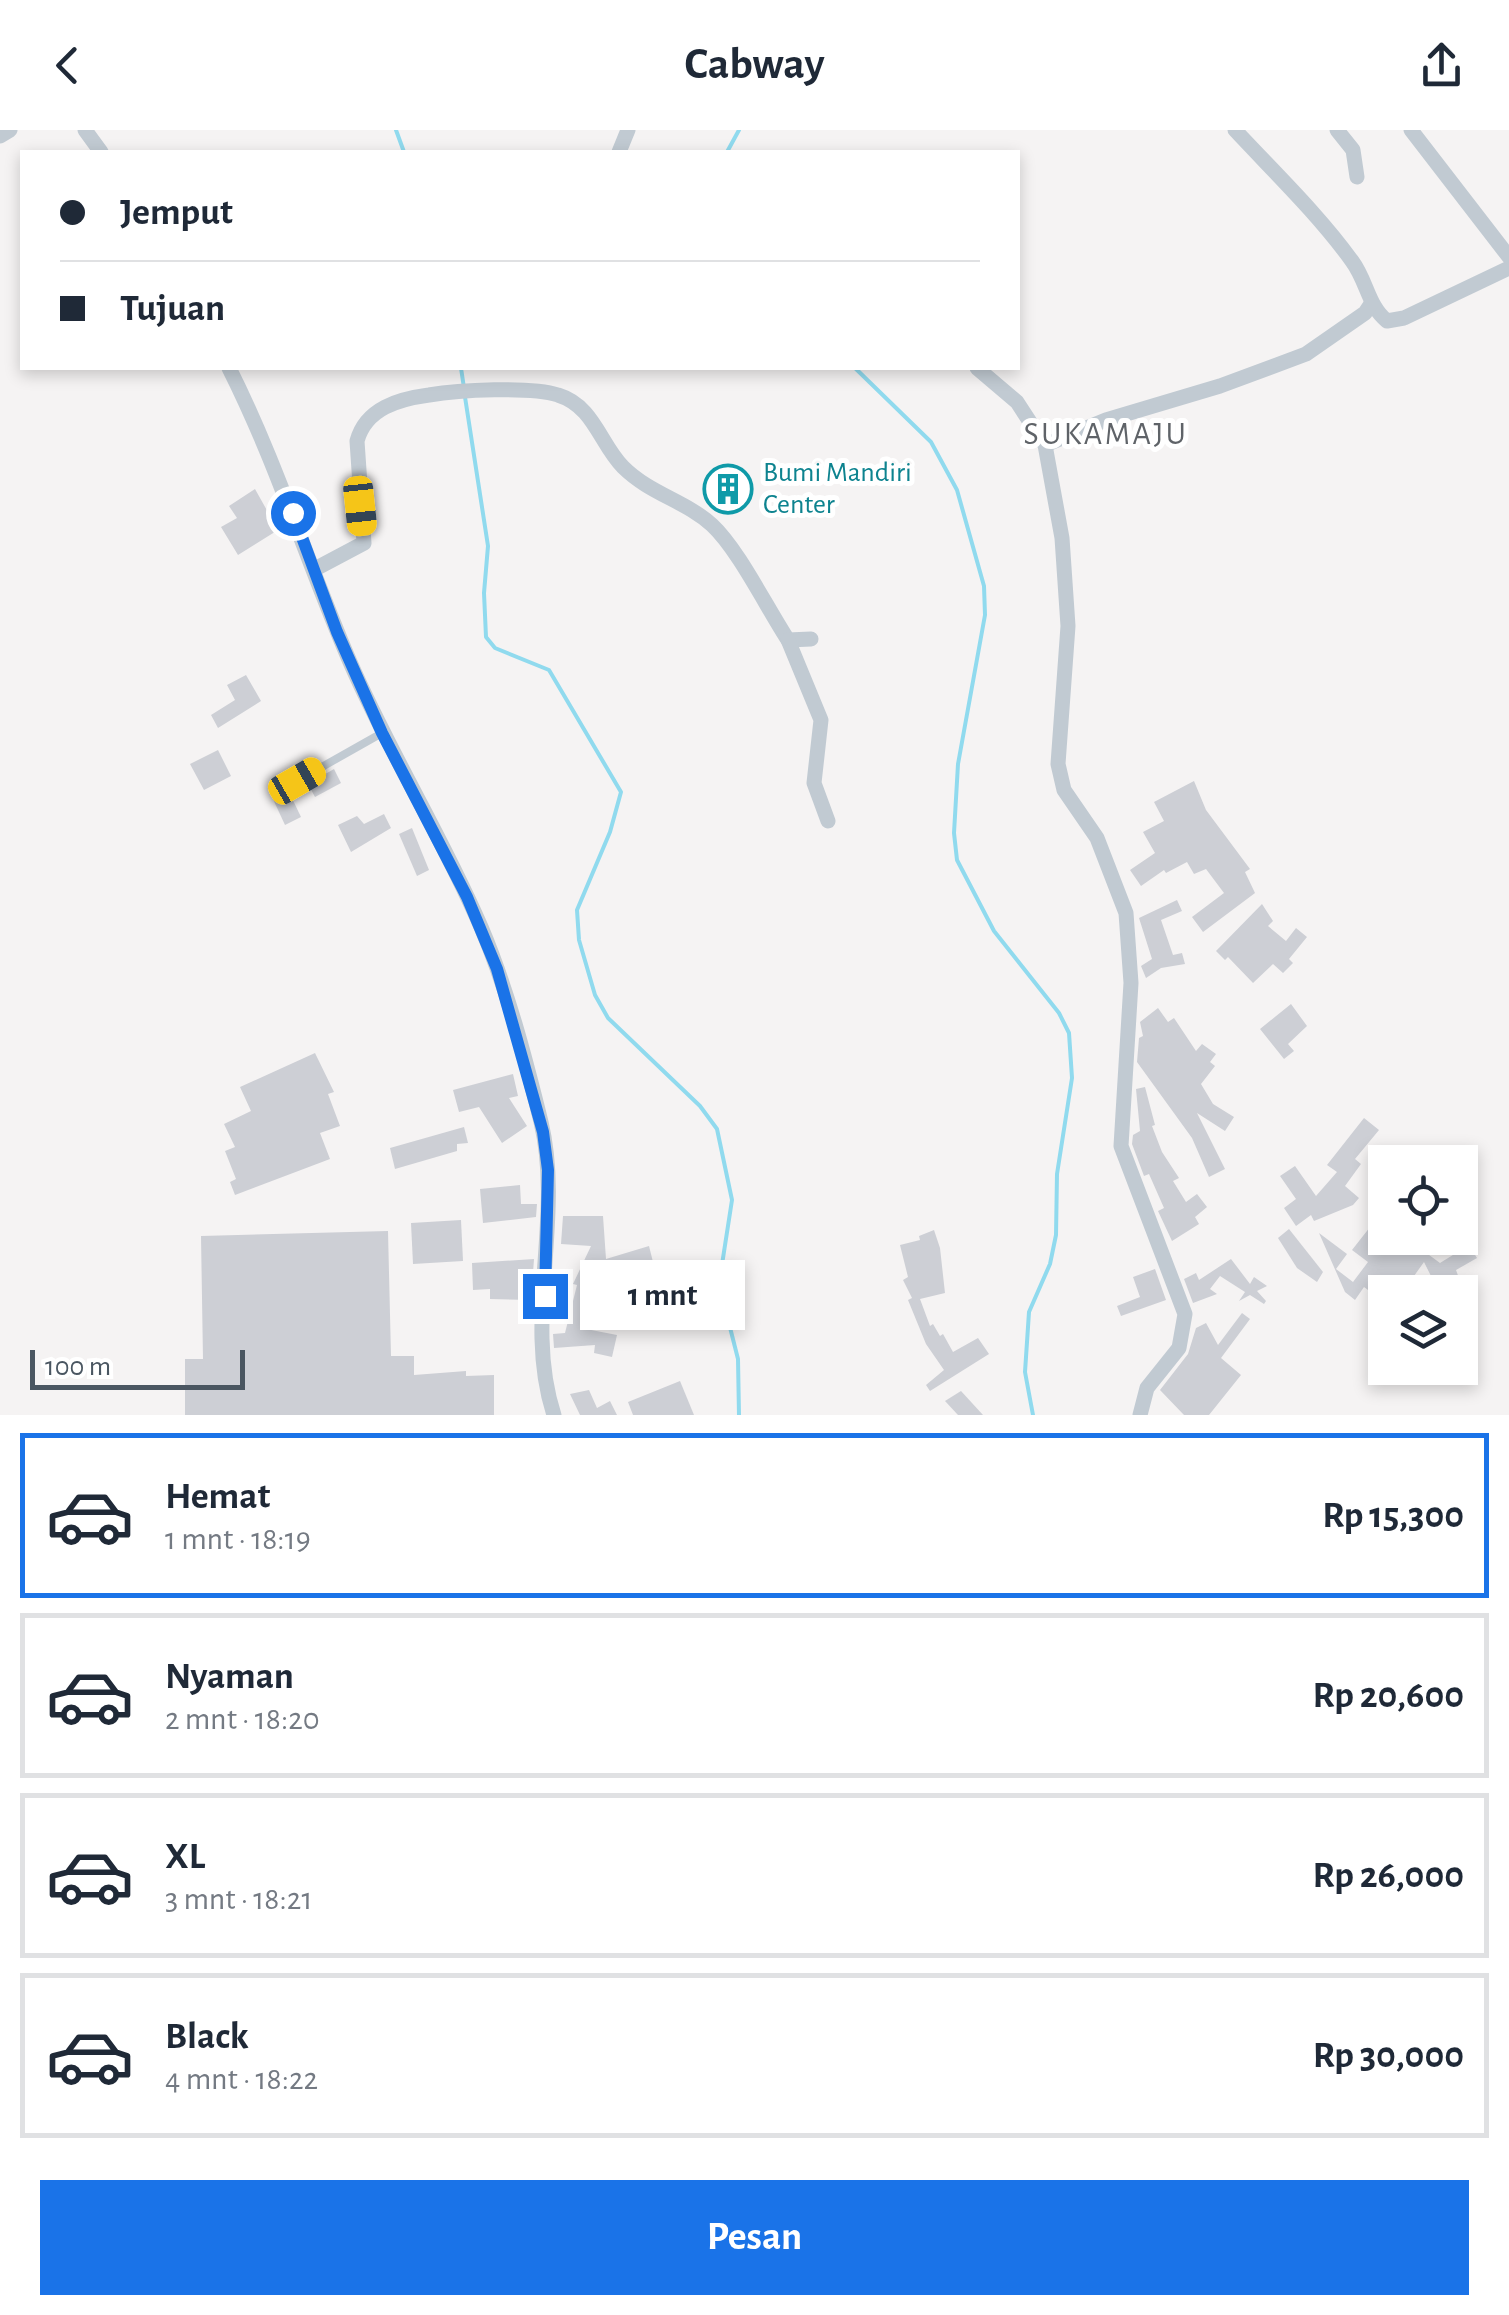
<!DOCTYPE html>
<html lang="id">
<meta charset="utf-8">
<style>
:root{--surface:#fff;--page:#f2f2f3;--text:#1f2937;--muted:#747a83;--line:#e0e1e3;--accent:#1a73e8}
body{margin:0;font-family:"Alegreya Sans",sans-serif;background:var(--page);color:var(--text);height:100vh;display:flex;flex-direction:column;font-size:38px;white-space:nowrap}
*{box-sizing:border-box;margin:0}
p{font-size:32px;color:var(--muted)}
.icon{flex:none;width:55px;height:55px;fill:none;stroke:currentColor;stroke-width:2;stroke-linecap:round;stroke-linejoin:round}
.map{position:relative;height:1285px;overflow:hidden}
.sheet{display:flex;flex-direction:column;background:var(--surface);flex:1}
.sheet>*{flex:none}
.hud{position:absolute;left:20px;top:20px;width:1000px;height:220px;border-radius:0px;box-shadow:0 5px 15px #0003;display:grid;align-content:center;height:220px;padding:0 40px;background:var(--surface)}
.tools{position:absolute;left:1368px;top:1015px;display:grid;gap:20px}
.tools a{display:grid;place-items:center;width:110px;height:110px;border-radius:0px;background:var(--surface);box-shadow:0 5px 15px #0003;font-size:50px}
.scale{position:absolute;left:30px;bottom:25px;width:215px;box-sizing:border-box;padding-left:10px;border:5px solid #4a5661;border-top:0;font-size:28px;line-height:35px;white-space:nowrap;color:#4a5661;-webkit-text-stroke:8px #fff;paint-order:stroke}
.end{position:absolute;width:45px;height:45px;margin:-22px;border:12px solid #1a73e8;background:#fff;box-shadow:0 0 0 5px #fff}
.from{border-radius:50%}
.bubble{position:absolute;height:70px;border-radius:0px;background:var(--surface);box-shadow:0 5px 15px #0003;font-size:32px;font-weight:700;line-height:70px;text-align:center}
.car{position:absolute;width:30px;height:60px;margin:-30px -15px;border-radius:12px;box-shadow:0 0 8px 2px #0007;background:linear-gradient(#f5c518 24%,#345 0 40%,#f5c518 0 76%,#345 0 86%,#f5c518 0)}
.hud b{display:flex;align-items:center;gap:35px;height:95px;font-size:38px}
.hud b+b{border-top:2px solid var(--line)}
.hud i{width:25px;height:25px;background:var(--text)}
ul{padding:18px 0 0;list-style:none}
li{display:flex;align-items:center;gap:30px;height:165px;margin:0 20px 15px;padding:0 20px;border:5px solid var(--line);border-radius:0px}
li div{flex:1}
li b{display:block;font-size:38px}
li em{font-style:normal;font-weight:700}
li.on{border-color:var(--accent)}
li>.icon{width:90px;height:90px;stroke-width:1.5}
.action{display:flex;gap:20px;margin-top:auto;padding:20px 40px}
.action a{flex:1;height:115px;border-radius:0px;background:var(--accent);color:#fff;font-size:40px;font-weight:700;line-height:115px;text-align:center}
header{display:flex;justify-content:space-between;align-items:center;height:130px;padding:0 40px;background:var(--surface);font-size:45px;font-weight:700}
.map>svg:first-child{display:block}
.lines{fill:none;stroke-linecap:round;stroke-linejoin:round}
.stream{stroke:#90daee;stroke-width:4}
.building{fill:#cdcfd5}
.lane{stroke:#c1cad2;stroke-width:8}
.street{stroke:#c1cad2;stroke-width:15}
.route{stroke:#1a73e8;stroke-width:12}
.labels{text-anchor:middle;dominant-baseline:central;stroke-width:10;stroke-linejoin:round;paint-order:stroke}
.culture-label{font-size:28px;fill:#0d838f;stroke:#fff;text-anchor:start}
.quarter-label{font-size:32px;letter-spacing:2.5px;fill:#5f6368;stroke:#fff}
</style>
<header><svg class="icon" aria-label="back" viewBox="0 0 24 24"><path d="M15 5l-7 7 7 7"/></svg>Cabway<svg class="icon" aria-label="share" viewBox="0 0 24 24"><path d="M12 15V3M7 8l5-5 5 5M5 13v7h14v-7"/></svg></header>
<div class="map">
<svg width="1509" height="1285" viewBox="0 0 1509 1285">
<rect width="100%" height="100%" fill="#f5f3f3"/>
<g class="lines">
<g class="stream">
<path d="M 396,0 L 404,22"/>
<path d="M 727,22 L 739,0"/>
<path d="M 461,238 L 464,258"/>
<path d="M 855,238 L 931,312 L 957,360 L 984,456 L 985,485 L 958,634 L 954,703 L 957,730 L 994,801 L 1059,883 L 1069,903 L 1072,948 L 1057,1044 L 1056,1105 L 1050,1134 L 1029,1182 L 1025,1242 L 1033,1285"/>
<path d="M 465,267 L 488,416 L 484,463 L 486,507 L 495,518 L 549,540 L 621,662 L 610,702 L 577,780 L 579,810 L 595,865 L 608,888 L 700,976 L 717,999 L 732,1070 L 719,1154 L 738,1229 L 739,1285"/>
</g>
</g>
<g class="building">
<path d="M 255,359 L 278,400 L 238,425 L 221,397 L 237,388 L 229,376 Z"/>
<path d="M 246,545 L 261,571 L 218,598 L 211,585 L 235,570 L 227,555 Z"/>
<path d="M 218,620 L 231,646 L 204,660 L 190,634 Z"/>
<path d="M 334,639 L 341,653 L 315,667 L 308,654 Z"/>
<path d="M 1194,651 L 1206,680 L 1250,739 L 1245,742 L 1255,763 L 1203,802 L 1192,787 L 1224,763 L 1206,739 L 1194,744 L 1187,732 L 1166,743 L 1164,740 L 1141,756 L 1130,740 L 1155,723 L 1143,702 L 1164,691 L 1154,672 Z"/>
<path d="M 288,660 L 301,687 L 285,695 L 272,667 Z"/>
<path d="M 384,684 L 391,698 L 351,722 L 338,695 L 357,686 L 364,694 Z"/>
<path d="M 412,698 L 429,740 L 417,746 L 399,704 Z"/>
<path d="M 1177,770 L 1182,781 L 1161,790 L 1173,825 L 1182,823 L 1185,834 L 1161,838 L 1146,848 L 1141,836 L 1152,829 L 1139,788 Z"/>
<path d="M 1262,774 L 1273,791 L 1268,796 L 1286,811 L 1296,798 L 1307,807 L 1289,829 L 1293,833 L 1283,843 L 1273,834 L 1253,853 L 1228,827 L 1225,830 L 1216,821 Z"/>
<path d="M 1291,874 L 1307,896 L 1288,914 L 1294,921 L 1284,929 L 1260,899 Z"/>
<path d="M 1158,878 L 1168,892 L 1174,888 L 1196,921 L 1202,914 L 1216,924 L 1210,932 L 1215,936 L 1201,954 L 1213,974 L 1234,987 L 1225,1001 L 1197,983 L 1225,1039 L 1209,1047 L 1192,1008 L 1137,932 L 1139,908 L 1143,906 L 1140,892 Z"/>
<path d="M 315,923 L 334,962 L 328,964 L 340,996 L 320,1003 L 330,1029 L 235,1065 L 230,1052 L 236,1049 L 225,1021 L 235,1017 L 224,994 L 251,981 L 240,957 Z"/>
<path d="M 513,944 L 518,966 L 509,968 L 527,996 L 502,1013 L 479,977 L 459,982 L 453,960 Z"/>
<path d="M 1145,957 L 1155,995 L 1152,996 L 1162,1022 L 1179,1048 L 1173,1051 L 1186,1072 L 1197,1064 L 1207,1077 L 1195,1087 L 1199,1094 L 1172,1111 L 1158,1081 L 1164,1078 L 1149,1044 L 1144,1046 L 1132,1014 L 1133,1005 L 1140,1001 L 1136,959 Z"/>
<path d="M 1364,988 L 1379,1000 L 1355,1029 L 1361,1034 L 1345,1056 L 1359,1068 L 1353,1075 L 1314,1091 L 1311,1085 L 1296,1096 L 1284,1078 L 1296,1069 L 1280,1046 L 1295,1036 L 1316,1066 L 1337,1042 L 1327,1035 Z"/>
<path d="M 464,997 L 468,1013 L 457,1014 L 457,1021 L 395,1039 L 390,1018 Z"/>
<path d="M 520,1055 L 521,1074 L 537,1074 L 536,1087 L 483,1093 L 480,1059 Z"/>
<path d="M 1385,1078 L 1385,1108 L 1406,1108 L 1440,1133 L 1469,1115 L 1477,1128 L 1456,1140 L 1464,1162 L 1446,1162 L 1440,1146 L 1433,1150 L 1424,1132 L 1404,1160 L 1397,1154 L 1390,1162 L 1385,1162 L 1384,1172 L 1364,1157 L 1355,1170 L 1345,1162 L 1319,1103 L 1347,1124 L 1336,1139 L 1353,1152 L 1368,1132 L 1352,1120 Z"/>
<path d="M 563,1086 L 603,1086 L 606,1129 L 649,1116 L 653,1132 L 635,1137 L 613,1136 L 611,1167 L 589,1167 L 581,1198 L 617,1205 L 612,1227 L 594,1223 L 595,1215 L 554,1218 L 553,1204 L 565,1203 L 577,1155 L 573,1154 L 591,1116 L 561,1114 Z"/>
<path d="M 461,1090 L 463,1131 L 413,1134 L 411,1093 Z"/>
<path d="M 1289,1099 L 1323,1142 L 1317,1152 L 1297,1138 L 1278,1108 Z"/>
<path d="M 934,1100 L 940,1118 L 945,1163 L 920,1169 L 930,1196 L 933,1194 L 940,1206 L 943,1204 L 953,1222 L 978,1208 L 989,1224 L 930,1261 L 926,1255 L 944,1240 L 926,1214 L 908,1170 L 912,1168 L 903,1150 L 908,1147 L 900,1115 L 920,1110 L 919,1106 Z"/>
<path d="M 388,1101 L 391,1226 L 414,1226 L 414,1245 L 466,1241 L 466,1246 L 494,1245 L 494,1285 L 185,1285 L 185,1229 L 203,1229 L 201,1106 Z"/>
<path d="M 534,1129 L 531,1170 L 490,1169 L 490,1159 L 473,1160 L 472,1133 Z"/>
<path d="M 1231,1129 L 1250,1154 L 1254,1147 L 1267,1156 L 1257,1161 L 1266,1171 L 1264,1174 L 1250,1165 L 1239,1171 L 1245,1162 L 1220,1146 L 1210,1159 L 1217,1164 L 1193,1173 L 1184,1149 L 1196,1143 L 1199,1150 Z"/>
<path d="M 1155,1139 L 1166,1170 L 1121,1186 L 1117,1176 L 1140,1167 L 1133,1147 Z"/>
<path d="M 1242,1183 L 1250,1189 L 1221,1228 L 1241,1245 L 1209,1285 L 1184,1285 L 1160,1260 L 1188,1224 L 1196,1198 L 1206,1193 L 1218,1215 Z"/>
<path d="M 680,1251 L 694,1285 L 633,1285 L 628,1272 Z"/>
<path d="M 589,1260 L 597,1278 L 610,1271 L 617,1285 L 580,1285 L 570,1264 Z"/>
<path d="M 961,1261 L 983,1285 L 958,1285 L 945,1271 Z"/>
</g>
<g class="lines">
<path class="lane" d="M 297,651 L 382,603"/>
<g class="street">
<path d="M 85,0 L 101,22"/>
<path d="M 1235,0 C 1275,43 1318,84 1352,131 C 1367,151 1368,176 1387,191 L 1404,188 L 1509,138"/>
<path d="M 1337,0 L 1353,20 L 1357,47"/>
<path d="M 1411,0 L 1509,127"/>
<path d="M 0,6 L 10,0"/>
<path d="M 619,22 L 628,0"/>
<path d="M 229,238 C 277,333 308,435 350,532 C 389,622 442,706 481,797 C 507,858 525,927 541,992 C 564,1088 523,1191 554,1285"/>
<path d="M 977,238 L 1017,272 L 1045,315 L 1062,408 L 1068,496 L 1058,634 L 1064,660 L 1097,708 L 1126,783 L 1131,853 L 1121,1016 L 1185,1184 L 1179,1218 L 1147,1258 L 1140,1285"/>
<path d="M 1045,315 L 1106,290 L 1220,256 L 1306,224 L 1365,183 L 1371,174"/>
<path d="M 315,439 L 364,413 L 357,311 C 366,278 399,269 429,265 C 458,260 531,256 558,265 C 594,276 600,314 623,337 C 650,364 686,371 712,395 C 738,419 767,478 788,510 L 811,509"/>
<path d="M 788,510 L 821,590 L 814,653 L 828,691"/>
</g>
</g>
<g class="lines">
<path class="route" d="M 293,383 L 337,502 L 382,603 L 467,767 L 497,839 L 543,1002 L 548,1040 L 545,1166"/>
</g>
<defs>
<g id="building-ring" transform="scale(2.5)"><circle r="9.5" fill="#fff" stroke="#0f9aa8" stroke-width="1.5"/><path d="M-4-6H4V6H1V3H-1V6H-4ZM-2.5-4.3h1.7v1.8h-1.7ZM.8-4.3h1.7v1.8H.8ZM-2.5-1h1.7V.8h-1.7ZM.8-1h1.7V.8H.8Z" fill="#0f9aa8"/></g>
</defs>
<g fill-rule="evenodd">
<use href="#building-ring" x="728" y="359"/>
</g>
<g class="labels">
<g class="culture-label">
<text x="763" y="343">Bumi Mandiri<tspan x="763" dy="32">Center</tspan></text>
</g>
<g class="quarter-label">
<text x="1106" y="304">SUKAMAJU</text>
</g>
</g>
</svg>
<div class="tools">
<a><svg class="icon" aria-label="locate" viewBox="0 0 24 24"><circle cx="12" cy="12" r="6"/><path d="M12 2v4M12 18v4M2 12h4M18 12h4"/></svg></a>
<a><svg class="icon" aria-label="layers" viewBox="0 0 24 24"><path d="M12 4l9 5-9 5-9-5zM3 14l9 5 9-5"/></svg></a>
</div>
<div class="scale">100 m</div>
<i class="end from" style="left:293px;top:383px"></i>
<i class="end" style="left:545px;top:1166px"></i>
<div class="bubble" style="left:580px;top:1130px;width:165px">1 mnt</div>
<i class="car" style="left:360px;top:376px;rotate:174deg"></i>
<i class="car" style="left:297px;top:651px;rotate:60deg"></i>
<div class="hud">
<b><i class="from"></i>Jemput</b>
<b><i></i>Tujuan</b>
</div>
</div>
<section class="sheet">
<ul>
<li class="on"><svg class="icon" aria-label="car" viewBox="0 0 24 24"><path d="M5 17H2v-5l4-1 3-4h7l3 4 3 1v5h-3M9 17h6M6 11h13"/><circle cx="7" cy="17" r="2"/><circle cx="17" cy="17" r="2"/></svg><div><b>Hemat</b><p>1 mnt · 18:19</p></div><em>Rp 15,300</em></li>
<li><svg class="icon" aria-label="car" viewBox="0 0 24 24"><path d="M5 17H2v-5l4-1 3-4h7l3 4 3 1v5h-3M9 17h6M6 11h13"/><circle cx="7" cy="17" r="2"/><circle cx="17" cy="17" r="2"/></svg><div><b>Nyaman</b><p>2 mnt · 18:20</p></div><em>Rp 20,600</em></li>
<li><svg class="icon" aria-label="car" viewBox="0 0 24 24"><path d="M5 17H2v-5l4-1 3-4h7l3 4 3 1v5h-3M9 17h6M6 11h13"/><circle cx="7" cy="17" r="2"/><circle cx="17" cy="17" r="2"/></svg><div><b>XL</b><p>3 mnt · 18:21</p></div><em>Rp 26,000</em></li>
<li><svg class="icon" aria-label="car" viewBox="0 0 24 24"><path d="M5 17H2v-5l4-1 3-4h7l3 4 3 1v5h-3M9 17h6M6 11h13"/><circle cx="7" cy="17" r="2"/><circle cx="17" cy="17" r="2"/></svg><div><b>Black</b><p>4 mnt · 18:22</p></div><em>Rp 30,000</em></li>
</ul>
<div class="action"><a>Pesan</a></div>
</section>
